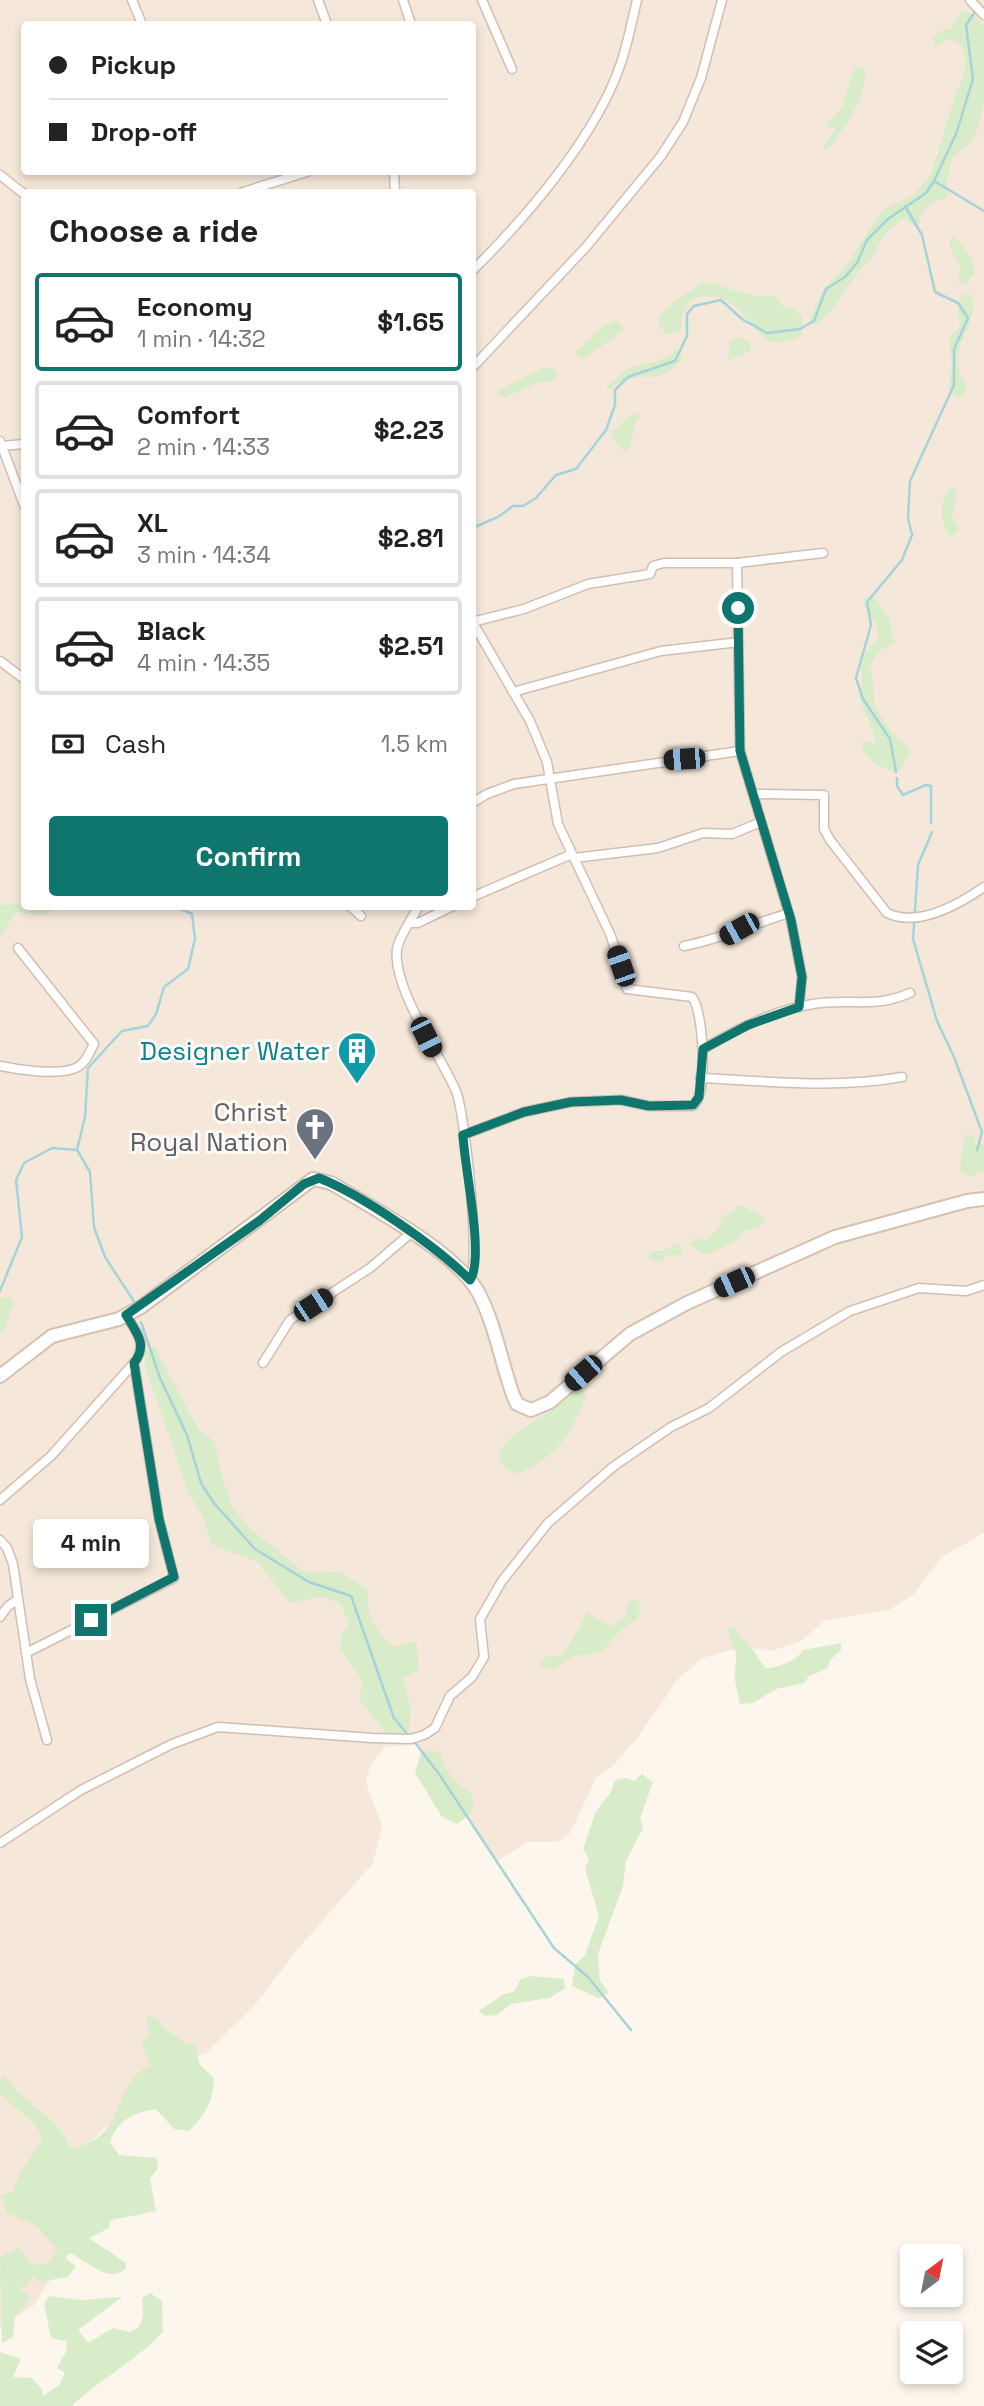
<!DOCTYPE html>
<meta charset="utf-8">
<style>
:root{--surface:#fff;--page:#f2f2f2;--text:#222;--muted:#767676;--line:#e0e0e0;--accent:#0f766e}
body{margin:0;font-family:"Space Grotesk",sans-serif;background:var(--page);color:var(--text);height:100vh;display:flex;flex-direction:column;font-size:26px;white-space:nowrap}
*{box-sizing:border-box;margin:0}
p{font-size:23px;color:var(--muted)}
.icon{flex:none;width:38px;height:38px;fill:none;stroke:currentColor;stroke-width:2;stroke-linecap:round;stroke-linejoin:round}
.map{position:relative;flex:1;overflow:hidden}
.panel{position:absolute;left:21px;top:189px;width:455px;height:721px;display:flex;flex-direction:column;background:var(--surface);border-radius:7px;box-shadow:0 4px 10px #0003}
.panel>*{flex:none}
.top-card{position:absolute;left:21px;top:21px;width:455px;height:154px;border-radius:7px;box-shadow:0 4px 10px #0003;display:grid;align-content:center;height:154px;padding:0 28px;background:var(--surface)}
.needle{width:46px;rotate:32deg}
.buttons{position:absolute;left:900px;top:2244px;display:grid;gap:14px}
.buttons a{display:grid;place-items:center;width:63px;height:63px;border-radius:7px;background:var(--surface);box-shadow:0 4px 10px #0003;font-size:35px}
.end{position:absolute;width:32px;height:32px;margin:-16px;border:9px solid #0f766e;background:#fff;box-shadow:0 0 0 4px #fff}
.from{border-radius:50%}
.bubble{position:absolute;height:49px;border-radius:7px;background:var(--surface);box-shadow:0 4px 10px #0003;font-size:23px;font-weight:600;line-height:49px;text-align:center}
.car{position:absolute;width:21px;height:42px;margin:-21px -10px;border-radius:9px;box-shadow:0 0 5px 2px #0007;background:linear-gradient(#222 24%,#8ab4d8 0 40%,#222 0 76%,#8ab4d8 0 86%,#222 0)}
.top-card b{display:flex;align-items:center;gap:24px;height:66px;font-size:26px}
.top-card b+b{border-top:2px solid var(--line)}
.top-card i{width:18px;height:18px;background:var(--text)}
ul{padding:0;list-style:none}
li{display:flex;align-items:center;gap:21px;height:98px;margin:0 14px 10px;padding:0 14px;border:4px solid var(--line);border-radius:7px}
li div{flex:1}
li b{display:block;font-size:26px}
li em{font-style:normal;font-weight:600}
li.active{border-color:var(--accent)}
li>.icon{width:63px;height:63px;stroke-width:1.5}
h2{padding:0 28px;font-size:32px;line-height:84px}
.pay{display:flex;align-items:center;gap:18px;height:77px;padding:0 28px;font-size:26px}
.pay p{margin-inline-start:auto}
.action{display:flex;gap:14px;margin-top:auto;padding:14px 28px}
.action a{flex:1;height:80px;border-radius:7px;background:var(--accent);color:#fff;font-size:28px;font-weight:600;line-height:80px;text-align:center}
.map>svg:first-child{display:block}
.residential{fill:#f5e8da;fill-rule:evenodd}
.green{fill:#d8ecc9}
.lines{fill:none;stroke-linecap:round;stroke-linejoin:round}
.stream{stroke:#a5d3da;stroke-width:2.5}
.street-casing{stroke:#d1beb0;stroke-width:11}
.secondary-casing{stroke:#d6c0b0;stroke-width:16}
.street{stroke:#fff;stroke-width:8}
.secondary{stroke:#fff;stroke-width:12}
.route{stroke:#0f766e;stroke-width:9}
.labels{text-anchor:middle;dominant-baseline:central;stroke-width:6;stroke-linejoin:round;paint-order:stroke}
.culture-label{font-size:26px;fill:#0d838f;stroke:#fffaf3;text-anchor:end}
.worship-label{font-size:26px;fill:#5b616d;stroke:#fffaf3;text-anchor:end}
</style>
<div class="map">
<svg width="984" height="2406" viewBox="0 0 984 2406">
<rect width="100%" height="100%" fill="#fdf6ec"/>
<path class="residential" d="M 0,0 L 984,0 L 984,1533 L 942,1557 L 914,1594 L 889,1610 L 825,1620 L 800,1642 L 771,1651 L 742,1647 L 703,1658 L 678,1679 L 638,1737 L 613,1766 L 597,1776 L 570,1833 L 559,1842 L 528,1842 L 497,1861 L 417,1744 L 385,1747 L 370,1766 L 366,1783 L 382,1826 L 373,1863 L 298,1949 L 254,2006 L 205,2054 L 173,2060 L 152,2085 L 60,2170 L 72,2246 L 34,2305 L 0,2327 ZM 24,24 L 472,24 L 472,172 L 24,172 ZM 24,192 L 472,192 L 472,906 L 24,906 Z"/>
<g class="green">
<path d="M 961,11 L 969,12 L 984,25 L 984,101 L 979,125 L 973,140 L 952,158 L 947,181 L 948,198 C 934,200 921,206 920,223 L 912,225 L 905,218 C 881,234 884,237 871,259 C 869,264 863,266 860,270 C 847,288 833,313 815,325 L 809,321 L 825,287 L 843,270 L 882,210 L 913,196 L 931,174 L 957,90 C 965,78 973,42 950,40 C 945,39 940,44 935,46 L 933,38 L 940,31 L 951,29 Z"/>
<path d="M 857,66 L 864,68 C 870,94 845,124 832,146 L 826,151 L 823,147 L 836,128 L 825,127 L 843,106 L 852,74 Z"/>
<path d="M 952,237 C 962,242 975,262 975,273 L 964,285 L 958,282 C 959,276 961,270 959,265 C 955,254 946,249 952,237 Z"/>
<path d="M 703,283 C 729,283 741,300 775,295 L 781,305 L 792,308 L 802,317 L 802,335 C 745,369 759,282 692,299 L 682,315 L 681,330 L 667,335 L 660,327 L 659,317 L 668,306 Z"/>
<path d="M 963,294 L 970,294 C 984,321 940,352 967,386 L 964,394 L 957,398 L 949,388 L 952,367 L 949,338 L 960,326 L 958,306 Z"/>
<path d="M 615,320 L 625,330 L 581,360 L 575,353 L 605,325 Z"/>
<path d="M 735,338 L 744,338 L 750,344 L 751,351 L 728,360 L 729,343 Z"/>
<path d="M 677,350 L 683,358 C 657,388 648,370 622,381 C 617,383 613,388 607,390 L 608,385 L 630,367 L 656,362 Z"/>
<path d="M 543,368 L 555,369 L 558,374 L 553,381 L 537,383 L 503,398 L 497,391 Z"/>
<path d="M 636,413 L 640,417 C 630,428 636,442 625,452 L 613,439 L 612,432 L 630,415 Z"/>
<path d="M 951,487 L 957,491 L 952,517 L 959,528 L 957,533 L 950,536 C 939,523 939,499 951,487 Z"/>
<path d="M 874,596 L 889,618 L 894,643 L 878,652 L 871,665 L 875,707 L 890,730 L 911,750 L 901,769 L 893,772 C 878,765 862,759 862,741 L 874,744 L 876,740 L 859,697 C 866,684 858,672 862,659 C 864,650 874,644 879,636 C 879,619 864,614 863,599 Z"/>
<path d="M 24,903 L 24,906 L 58,907 L 45,915 L 16,912 L 0,936 L 0,905 Z"/>
<path d="M 966,1133 L 973,1136 L 976,1144 L 984,1144 L 984,1171 L 969,1177 L 961,1172 L 960,1164 Z"/>
<path d="M 741,1205 L 764,1218 L 764,1224 L 744,1231 L 739,1239 L 709,1254 L 704,1254 L 688,1244 L 694,1238 L 707,1240 L 719,1227 L 721,1218 Z"/>
<path d="M 676,1244 L 683,1250 L 681,1255 L 666,1256 L 661,1263 L 648,1258 L 653,1251 L 662,1251 Z"/>
<path d="M 3,1297 L 10,1297 L 14,1305 C 7,1314 9,1327 0,1334 L 0,1299 Z"/>
<path d="M 154,1346 L 199,1430 L 215,1442 L 220,1471 L 233,1508 L 252,1530 L 303,1571 L 341,1572 L 368,1590 C 365,1616 376,1631 394,1647 L 416,1641 L 419,1670 L 403,1678 L 411,1710 L 409,1730 L 401,1734 L 385,1732 L 359,1699 L 363,1681 L 340,1649 L 341,1636 L 349,1624 L 340,1603 L 320,1597 L 291,1603 L 257,1562 L 211,1544 L 203,1517 L 188,1492 L 145,1366 L 145,1351 Z"/>
<path d="M 583,1390 L 586,1397 C 570,1436 557,1457 517,1474 C 468,1456 535,1420 555,1408 C 565,1402 571,1392 583,1390 Z"/>
<path d="M 633,1599 L 638,1600 C 647,1620 623,1626 613,1638 C 607,1644 607,1649 597,1653 C 591,1656 583,1654 575,1656 C 567,1660 559,1666 551,1670 L 539,1665 L 545,1657 L 563,1655 L 588,1612 L 603,1623 L 613,1626 L 625,1618 L 628,1604 Z"/>
<path d="M 729,1626 L 738,1631 L 741,1639 L 747,1641 L 765,1668 C 776,1669 798,1660 803,1650 L 841,1643 L 841,1650 L 830,1660 L 827,1669 L 809,1676 L 804,1683 L 776,1689 L 753,1703 L 740,1704 C 736,1682 733,1683 736,1659 C 738,1649 726,1639 729,1626 Z"/>
<path d="M 431,1750 L 439,1752 C 443,1759 446,1771 452,1777 C 465,1793 476,1786 472,1813 L 457,1824 L 442,1817 L 415,1773 L 421,1753 Z"/>
<path d="M 642,1774 L 653,1782 L 640,1818 L 643,1828 L 626,1861 L 623,1886 L 598,1954 L 600,1981 L 609,1993 L 598,1998 L 572,1986 L 575,1965 L 585,1955 L 599,1916 L 585,1869 L 589,1859 L 583,1849 L 595,1813 L 611,1792 L 615,1780 L 626,1778 L 634,1781 Z"/>
<path d="M 532,1976 L 564,1979 L 565,1989 L 549,1998 L 511,2004 L 497,2015 L 485,2016 L 479,2011 L 504,1994 L 513,1992 L 521,1979 Z"/>
<path d="M 146,2017 L 156,2017 C 164,2030 180,2042 195,2045 L 200,2065 L 214,2078 C 213,2102 206,2114 189,2131 L 174,2129 L 156,2109 C 133,2114 119,2118 110,2142 L 119,2155 L 157,2158 L 158,2168 L 150,2179 L 156,2211 L 111,2220 L 109,2228 L 89,2238 L 126,2263 L 126,2269 C 107,2284 88,2261 70,2253 L 65,2258 L 76,2266 L 68,2277 L 38,2282 L 33,2275 L 26,2287 L 17,2287 L 31,2298 L 15,2316 L 13,2337 L 2,2343 L 0,2257 L 19,2247 L 32,2265 L 48,2263 L 58,2249 L 35,2225 L 7,2213 L 0,2195 L 12,2192 L 21,2172 L 43,2139 L 34,2123 L 0,2094 L 0,2083 L 5,2075 C 22,2107 58,2112 70,2149 C 132,2136 107,2086 151,2065 L 141,2044 L 150,2033 Z"/>
<path d="M 150,2293 L 162,2301 L 163,2332 C 136,2361 101,2378 72,2406 L 0,2406 L 0,2352 L 21,2359 L 13,2377 L 32,2378 L 42,2389 L 43,2396 L 59,2385 L 65,2373 L 57,2368 L 66,2352 L 67,2341 L 51,2338 L 44,2304 L 49,2296 L 80,2300 L 122,2297 L 78,2330 L 88,2343 L 113,2328 L 129,2332 L 138,2328 L 143,2316 L 142,2298 Z"/>
</g>
<g class="lines">
<g class="stream">
<path d="M 934,181 L 984,211"/>
<path d="M 475,527 L 498,517 L 513,506 L 523,506 L 536,498 L 556,475 L 576,469 L 606,430 L 615,405 L 615,390 L 628,377 L 675,361 L 687,336 L 687,314 L 694,306 L 721,300 L 742,319 L 767,333 L 800,329 L 814,321 L 826,289 L 845,277 L 857,263 L 867,240 L 888,219 L 926,193 L 934,181 L 956,134 L 973,79 L 966,25 L 977,9 L 984,7"/>
<path d="M 896,772 L 890,739 L 863,699 L 856,678 L 871,625 L 867,602 L 902,560 L 912,535 L 908,518 L 910,481 L 954,385 L 954,349 L 968,318 L 958,303 L 935,292 L 922,235 L 905,206"/>
<path d="M 897,778 L 897,786 L 903,795 L 926,785 L 931,786 L 931,823"/>
<path d="M 932,832 L 918,865 L 913,939 L 937,1021 L 954,1057 L 982,1132 L 977,1150"/>
<path d="M 77,1150 L 90,1172 L 94,1227 L 105,1257 L 135,1303"/>
<path d="M 0,1291 L 22,1237 L 16,1180 L 24,1163 L 52,1148 L 77,1150 L 85,1117 L 88,1068 L 122,1031 L 148,1026 L 156,1014 L 164,987 L 188,969 L 195,939 L 192,914 L 174,906"/>
<path d="M 141,1322 L 160,1378 L 187,1435 L 201,1483 L 213,1502 L 255,1549 L 309,1582 L 351,1596 L 394,1718 L 408,1735"/>
<path d="M 413,1740 L 439,1774 L 554,1948 L 588,1977 L 631,2030"/>
</g>
<g class="street-casing">
<g id="street">
<path d="M 132,0 L 142,24"/>
<path d="M 318,0 L 327,24"/>
<path d="M 403,0 L 411,24"/>
<path d="M 482,0 L 512,69"/>
<path d="M 970,0 L 984,15"/>
<path d="M 394,172 L 395,192"/>
<path d="M 0,175 L 24,194"/>
<path d="M 243,192 L 307,172"/>
<path d="M 472,271 C 526,218 597,135 621,63 C 628,42 632,21 637,0"/>
<path d="M 472,368 L 586,247 L 661,156 L 683,122 L 701,78 L 722,0"/>
<path d="M 0,441 L 24,505"/>
<path d="M 2,446 L 24,444"/>
<path d="M 737,563 L 823,553"/>
<path d="M 472,622 L 524,609 L 588,584 L 650,574 L 653,566 L 664,563 L 737,563 L 740,751 L 791,921 L 802,977 L 799,1007"/>
<path d="M 0,661 L 24,679"/>
<path d="M 513,692 L 661,651 L 739,642"/>
<path d="M 754,794 L 824,795 L 824,829 L 830,840 L 887,913 C 918,928 958,905 984,887"/>
<path d="M 472,803 L 487,794 L 514,784 L 740,751"/>
<path d="M 574,858 L 658,848 L 703,833 L 732,834 L 761,822"/>
<path d="M 472,897 L 572,854"/>
<path d="M 350,906 L 361,916"/>
<path d="M 419,906 C 412,918 399,937 397,949 C 392,988 441,1056 456,1091 C 465,1113 481,1264 470,1281"/>
<path d="M 411,923 L 418,923 L 453,906"/>
<path d="M 684,946 C 721,939 753,924 789,913"/>
<path d="M 703,1049 C 737,1029 774,1010 813,1004 C 851,998 872,1009 910,993"/>
<path d="M 0,1066 C 19,1070 54,1075 73,1069 C 84,1066 89,1054 94,1044 L 18,948"/>
<path d="M 700,1078 C 768,1081 835,1089 902,1077"/>
<path d="M 463,1135 L 524,1112 L 571,1102 L 621,1100 L 649,1106 L 693,1106 C 708,1096 704,1011 692,997 L 627,989 L 611,936 L 558,824 L 547,762 L 530,721 L 472,621"/>
<path d="M 263,1363 L 290,1320 L 370,1268 L 411,1233"/>
<path d="M 0,1500 L 51,1456 L 134,1363"/>
<path d="M 0,1540 L 7,1548 L 13,1564 L 30,1679 L 47,1740"/>
<path d="M 0,1617 L 8,1606 L 17,1600"/>
<path d="M 26,1653 L 174,1578 L 159,1519 L 134,1363 C 148,1344 137,1333 126,1315"/>
<path d="M 0,1843 L 81,1790 L 172,1744 L 218,1727 L 372,1738 L 411,1739 L 424,1735 L 435,1728 L 450,1696 L 472,1677 L 484,1657 L 480,1619 L 502,1581 L 548,1523 L 614,1466 L 671,1427 L 709,1408 L 781,1352 L 850,1311 L 919,1288 L 966,1291 L 984,1285"/>
</g>
</g>
<g class="secondary-casing">
<path id="secondary" d="M 0,1376 L 52,1336 L 119,1319 L 141,1307 L 313,1179 L 331,1183 C 371,1207 456,1252 478,1292 C 495,1323 501,1362 513,1395 L 517,1404 L 531,1410 L 550,1402 L 630,1334 L 687,1303 L 835,1237 L 967,1201 L 984,1199"/>
</g>
<use href="#street" class="street"/>
<use href="#secondary" class="secondary"/>
</g>
<g class="lines">
<path class="route" d="M 91,1620 L 174,1577 L 159,1519 L 134,1363 C 148,1345 137,1333 126,1315 L 259,1221 L 304,1184 L 319,1178 C 363,1195 437,1247 470,1280 C 485,1258 464,1166 463,1135 L 524,1112 L 571,1102 L 621,1100 L 649,1106 L 693,1105 L 699,1097 L 703,1049 L 748,1025 L 799,1007 L 802,977 L 791,920 L 740,751 L 738,608"/>
</g>
<defs>
<g id="building-pin" transform="scale(2.0125)"><path d="M0 17L-7.5 6A9.5 9.5 0 1 1 7.5 6Z" fill="#0f9aa8" stroke="#fffaf3"/><path d="M-4-6H4V6H1V3H-1V6H-4ZM-2.5-4.3h1.7v1.8h-1.7ZM.8-4.3h1.7v1.8H.8ZM-2.5-1h1.7V.8h-1.7ZM.8-1h1.7V.8H.8Z" fill="#fff"/></g>
<g id="church-pin" transform="scale(2.0125)"><path d="M0 17L-7.5 6A9.5 9.5 0 1 1 7.5 6Z" fill="#6b7280" stroke="#fffaf3"/><path d="M-1.2-6h2.4v3.5h3.3v2.4h-3.3V6h-2.4V-.1h-3.3v-2.4h3.3Z" fill="#fff"/></g>
</defs>
<g fill-rule="evenodd">
<use href="#building-pin" x="357" y="1051"/>
<use href="#church-pin" x="315" y="1127"/>
</g>
<g class="labels">
<g class="culture-label">
<text x="330" y="1051">Designer Water</text>
</g>
<g class="worship-label">
<text x="288" y="1112">Christ<tspan x="288" dy="30">Royal Nation</tspan></text>
</g>
</g>
</svg>
<div class="buttons">
<a><svg class="needle" viewBox="-14 -14 28 28"><path d="M0-13l5 13h-10z" fill="#e53935"/><path d="M0 13l5-13h-10z" fill="#767676"/></svg></a>
<a><svg class="icon" aria-label="layers" viewBox="0 0 24 24"><path d="M12 4l9 5-9 5-9-5zM3 14l9 5 9-5"/></svg></a>
</div>
<i class="end from" style="left:738px;top:608px"></i>
<i class="end" style="left:91px;top:1620px"></i>
<div class="bubble" style="left:33px;top:1519px;width:116px">4 min</div>
<i class="car" style="left:684px;top:759px;rotate:266deg"></i>
<i class="car" style="left:739px;top:929px;rotate:241deg"></i>
<i class="car" style="left:621px;top:966px;rotate:341deg"></i>
<i class="car" style="left:426px;top:1037px;rotate:153deg"></i>
<i class="car" style="left:734px;top:1282px;rotate:246deg"></i>
<i class="car" style="left:313px;top:1305px;rotate:57deg"></i>
<i class="car" style="left:583px;top:1373px;rotate:229deg"></i>
<div class="top-card">
<b><i class="from"></i>Pickup</b>
<b><i></i>Drop-off</b>
</div>
<section class="panel">
<h2>Choose a ride</h2>
<ul>
<li class="active"><svg class="icon" aria-label="car" viewBox="0 0 24 24"><path d="M5 17H2v-5l4-1 3-4h7l3 4 3 1v5h-3M9 17h6M6 11h13"/><circle cx="7" cy="17" r="2"/><circle cx="17" cy="17" r="2"/></svg><div><b>Economy</b><p>1 min · 14:32</p></div><em>$1.65</em></li>
<li><svg class="icon" aria-label="car" viewBox="0 0 24 24"><path d="M5 17H2v-5l4-1 3-4h7l3 4 3 1v5h-3M9 17h6M6 11h13"/><circle cx="7" cy="17" r="2"/><circle cx="17" cy="17" r="2"/></svg><div><b>Comfort</b><p>2 min · 14:33</p></div><em>$2.23</em></li>
<li><svg class="icon" aria-label="car" viewBox="0 0 24 24"><path d="M5 17H2v-5l4-1 3-4h7l3 4 3 1v5h-3M9 17h6M6 11h13"/><circle cx="7" cy="17" r="2"/><circle cx="17" cy="17" r="2"/></svg><div><b>XL</b><p>3 min · 14:34</p></div><em>$2.81</em></li>
<li><svg class="icon" aria-label="car" viewBox="0 0 24 24"><path d="M5 17H2v-5l4-1 3-4h7l3 4 3 1v5h-3M9 17h6M6 11h13"/><circle cx="7" cy="17" r="2"/><circle cx="17" cy="17" r="2"/></svg><div><b>Black</b><p>4 min · 14:35</p></div><em>$2.51</em></li>
</ul>
<div class="pay"><svg class="icon" aria-label="cash" viewBox="0 0 24 24"><path d="M3 7h18v10H3z"/><circle cx="12" cy="12" r="2"/></svg>Cash<p>1.5 km</p></div>
<div class="action"><a>Confirm</a></div>
</section>
</div>
